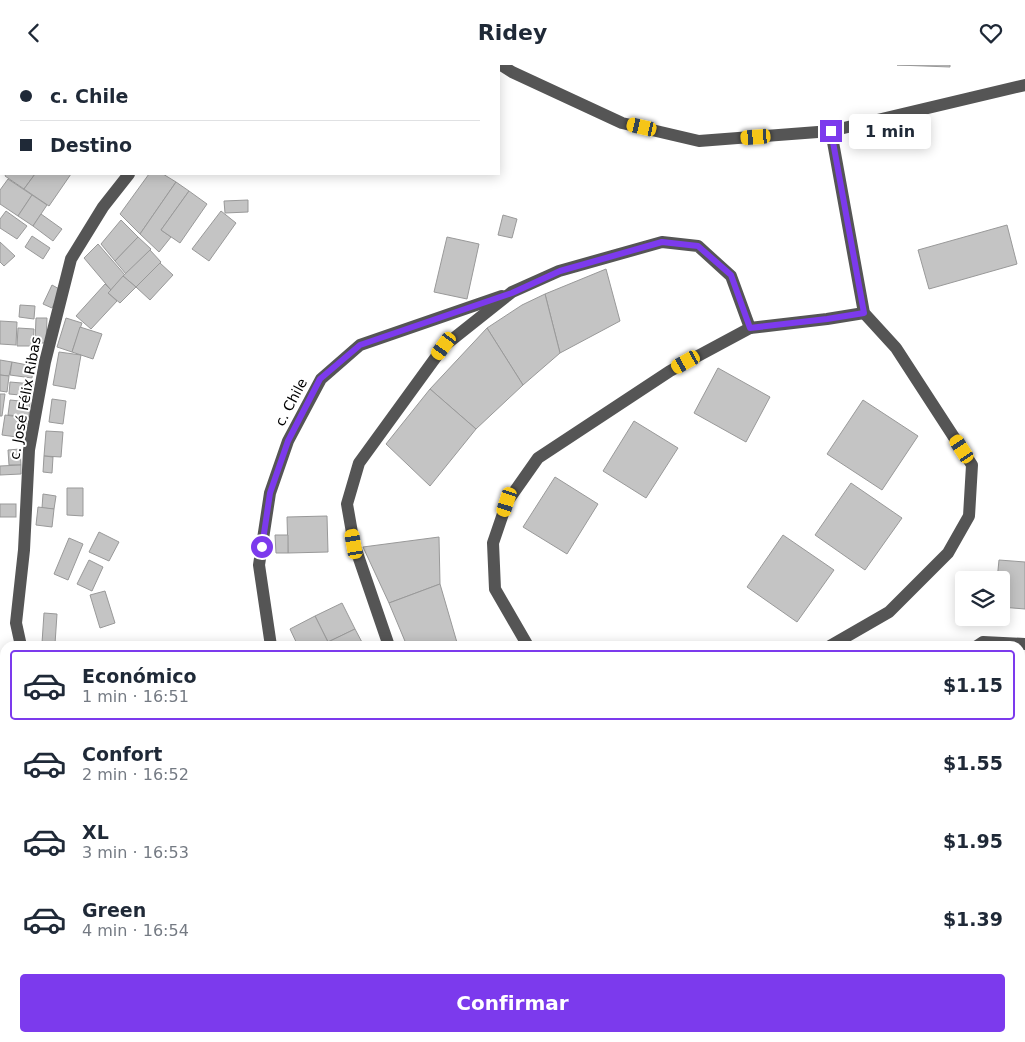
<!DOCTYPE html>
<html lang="es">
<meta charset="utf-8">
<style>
:root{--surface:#fff;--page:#f2f2f3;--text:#1f2937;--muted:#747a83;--line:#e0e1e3;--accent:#7c3aed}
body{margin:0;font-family:"DejaVu Sans",sans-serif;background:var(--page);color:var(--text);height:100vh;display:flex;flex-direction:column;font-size:19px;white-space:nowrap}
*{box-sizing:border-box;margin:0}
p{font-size:16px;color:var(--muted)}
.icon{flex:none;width:28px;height:28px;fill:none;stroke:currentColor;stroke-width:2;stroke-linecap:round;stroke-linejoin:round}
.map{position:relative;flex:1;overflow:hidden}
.sheet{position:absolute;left:0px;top:576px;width:1025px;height:401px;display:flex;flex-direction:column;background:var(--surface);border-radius:15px 15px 0 0;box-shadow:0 2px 12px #0003}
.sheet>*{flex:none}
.guide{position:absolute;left:0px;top:0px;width:500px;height:110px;box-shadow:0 2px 12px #0003;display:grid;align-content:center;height:110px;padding:0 20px;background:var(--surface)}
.buttons{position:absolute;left:955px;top:506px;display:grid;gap:10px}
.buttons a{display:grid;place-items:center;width:55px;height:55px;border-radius:5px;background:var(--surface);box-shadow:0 2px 12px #0003;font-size:25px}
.end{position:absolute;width:22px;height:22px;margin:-11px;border:6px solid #7c3aed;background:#fff;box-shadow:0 0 0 2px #fff}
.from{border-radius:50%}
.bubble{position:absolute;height:35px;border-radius:5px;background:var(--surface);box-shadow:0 2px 12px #0003;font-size:16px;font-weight:700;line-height:35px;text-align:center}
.car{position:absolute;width:15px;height:30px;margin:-15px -8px;border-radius:6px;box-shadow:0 0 4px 1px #0007;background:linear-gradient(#f5c518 24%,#345 0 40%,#f5c518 0 76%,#345 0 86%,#f5c518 0)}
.guide b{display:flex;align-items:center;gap:18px;height:48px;font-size:19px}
.guide b+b{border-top:1px solid var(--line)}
.guide i{width:12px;height:12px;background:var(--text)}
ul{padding:9px 0 0;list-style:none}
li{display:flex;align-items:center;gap:15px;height:70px;margin:0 10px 8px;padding:0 10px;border:2px solid transparent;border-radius:5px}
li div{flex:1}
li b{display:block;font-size:19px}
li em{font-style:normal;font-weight:700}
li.current{border-color:var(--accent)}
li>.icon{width:45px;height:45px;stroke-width:1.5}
.primary-button{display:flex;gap:10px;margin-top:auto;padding:10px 20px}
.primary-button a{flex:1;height:58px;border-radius:5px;background:var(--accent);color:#fff;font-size:20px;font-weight:700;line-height:58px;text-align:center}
header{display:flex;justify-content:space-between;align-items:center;height:65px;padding:0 20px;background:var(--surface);font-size:22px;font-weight:700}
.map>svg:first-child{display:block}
.building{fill:#c4c4c4;stroke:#999}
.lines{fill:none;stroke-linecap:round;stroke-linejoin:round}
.minor{stroke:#555;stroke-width:12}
.route{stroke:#7c3aed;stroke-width:6}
.labels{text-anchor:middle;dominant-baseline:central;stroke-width:4;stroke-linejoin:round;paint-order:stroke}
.street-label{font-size:14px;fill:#000;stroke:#fff}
</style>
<header><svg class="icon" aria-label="back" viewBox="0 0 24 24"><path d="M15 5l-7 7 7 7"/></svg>Ridey<svg class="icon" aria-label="heart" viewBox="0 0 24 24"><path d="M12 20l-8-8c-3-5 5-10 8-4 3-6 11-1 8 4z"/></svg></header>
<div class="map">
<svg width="1025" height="977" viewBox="0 0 1025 977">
<rect width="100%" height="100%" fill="#fff"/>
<g class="building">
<path d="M 897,0 L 950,0 L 950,2 Z"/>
<path d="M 6,109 L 35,109 L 24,124 L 5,111 Z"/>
<path d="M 35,109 L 71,109 L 49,141 L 24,124 Z"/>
<path d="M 149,109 L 163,109 L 176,117 L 140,169 L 120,149 Z"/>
<path d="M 8,114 L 32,130 L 18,151 L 0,139 L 0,125 Z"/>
<path d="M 176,117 L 189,126 L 161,165 L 171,172 L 159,187 L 140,169 Z"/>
<path d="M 189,126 L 207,139 L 180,178 L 161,165 Z"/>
<path d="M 32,130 L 47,140 L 33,161 L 18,151 Z"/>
<path d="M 248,135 L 248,147 L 225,148 L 224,136 Z"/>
<path d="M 6,146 L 27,161 L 17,174 L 0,163 L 0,154 Z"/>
<path d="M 221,146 L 236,158 L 209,196 L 192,184 Z"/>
<path d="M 41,149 L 62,164 L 53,176 L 33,161 Z"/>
<path d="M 503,150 L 517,154 L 512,173 L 498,170 Z"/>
<path d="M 121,155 L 138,172 L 115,196 L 101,179 Z"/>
<path d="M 1007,160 L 1017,199 L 929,224 L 918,185 Z"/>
<path d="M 32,171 L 50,183 L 43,194 L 25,182 Z"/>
<path d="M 138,172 L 151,184 L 126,209 L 115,196 Z"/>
<path d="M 447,172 L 479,179 L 467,234 L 434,227 Z"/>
<path d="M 0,177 L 15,191 L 4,201 L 0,197 Z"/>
<path d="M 98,179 L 125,210 L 111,225 L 84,193 Z"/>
<path d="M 150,185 L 161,197 L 136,222 L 123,211 Z"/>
<path d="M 160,198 L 173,210 L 150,235 L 136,222 Z"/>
<path d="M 606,204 L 620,256 L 560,288 L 545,229 Z"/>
<path d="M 123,211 L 136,222 L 120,238 L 108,228 Z"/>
<path d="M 105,219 L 111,225 L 108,228 L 117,236 L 91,264 L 76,251 Z"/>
<path d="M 52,220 L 61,225 L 52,243 L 43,239 Z"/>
<path d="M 545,229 L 560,288 L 523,320 L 487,263 L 522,240 Z"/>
<path d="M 20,240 L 35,241 L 34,254 L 19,252 Z"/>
<path d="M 36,253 L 47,253 L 46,278 L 35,278 Z"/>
<path d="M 66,253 L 82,258 L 72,287 L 57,282 Z"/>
<path d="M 0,256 L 17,257 L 16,280 L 0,279 Z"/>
<path d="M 80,262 L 102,269 L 93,294 L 72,287 Z"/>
<path d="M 18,263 L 34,264 L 33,281 L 17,281 Z"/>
<path d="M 487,263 L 523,320 L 476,364 L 430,324 Z"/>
<path d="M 59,287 L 81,290 L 75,324 L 53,320 Z"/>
<path d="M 0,295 L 12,297 L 9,311 L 0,310 Z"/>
<path d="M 12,297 L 33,301 L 32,313 L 10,310 Z"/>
<path d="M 718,303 L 770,332 L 746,377 L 694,348 Z"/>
<path d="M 0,310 L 9,311 L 7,327 L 0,326 Z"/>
<path d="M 10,317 L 33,319 L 31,331 L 9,329 Z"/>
<path d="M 430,324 L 476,364 L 430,421 L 386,379 Z"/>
<path d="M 0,329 L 5,329 L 2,351 L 0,351 Z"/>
<path d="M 52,334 L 66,336 L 63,359 L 49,357 Z"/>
<path d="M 10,335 L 30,337 L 29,352 L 8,350 Z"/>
<path d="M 863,335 L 918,371 L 882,425 L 827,389 Z"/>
<path d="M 5,350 L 27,353 L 24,373 L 2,370 Z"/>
<path d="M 634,356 L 678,383 L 646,433 L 603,406 Z"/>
<path d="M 46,366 L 63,367 L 61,392 L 44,391 Z"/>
<path d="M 20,384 L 21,400 L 9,400 L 8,385 Z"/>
<path d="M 44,391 L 53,392 L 52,408 L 43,407 Z"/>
<path d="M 21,400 L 21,409 L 0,410 L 0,401 Z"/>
<path d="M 555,412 L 598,439 L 567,489 L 523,462 Z"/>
<path d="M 851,418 L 902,453 L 865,505 L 815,470 Z"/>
<path d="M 67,423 L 83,423 L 83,451 L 67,450 Z"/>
<path d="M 43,429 L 56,431 L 54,444 L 42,443 Z"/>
<rect x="0" y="439" width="16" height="13"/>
<path d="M 38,442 L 54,444 L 52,462 L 36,460 Z"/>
<path d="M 327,451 L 328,487 L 288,488 L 287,452 Z"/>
<path d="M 99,467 L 119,477 L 109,496 L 89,487 Z"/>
<path d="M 275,470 L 288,470 L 288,488 L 276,488 Z"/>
<path d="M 783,470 L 834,505 L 797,557 L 747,522 Z"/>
<path d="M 439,472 L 440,519 L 389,538 L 363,482 Z"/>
<path d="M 69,473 L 83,479 L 68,515 L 54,509 Z"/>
<path d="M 89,495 L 103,502 L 92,526 L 77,519 Z"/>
<path d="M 999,495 L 1025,497 L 1025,544 L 1001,542 L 1001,515 L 997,515 Z"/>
<path d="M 440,519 L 458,581 L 407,581 L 389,538 Z"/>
<path d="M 105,526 L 115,558 L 100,563 L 90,530 Z"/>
<path d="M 342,538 L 355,564 L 328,577 L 315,551 Z"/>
<path d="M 44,548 L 57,549 L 55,579 L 42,578 Z"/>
<path d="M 315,551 L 328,577 L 320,581 L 298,581 L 290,564 Z"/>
<path d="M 355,564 L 364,581 L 330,581 L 328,577 Z"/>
<path d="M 0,636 L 5,654 L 5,667 L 0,669 Z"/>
<path d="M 5,669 L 5,687 L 0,677 L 0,672 Z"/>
<path d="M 0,679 L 5,689 L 5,702 L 0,704 Z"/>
<path d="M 202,972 L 227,972 L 225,977 L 199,977 Z"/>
<path d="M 227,972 L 235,972 L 241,976 L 225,977 Z"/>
</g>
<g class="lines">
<g class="minor">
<path d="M 501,0 L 512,7 L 622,58 L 699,76 L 831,66 L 1025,20"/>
<path d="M 202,1 L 202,0"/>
<path d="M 21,581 L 16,558 L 24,485 L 29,385 L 45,297 L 71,194 L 103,142 L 129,109"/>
<path d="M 271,581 L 259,500 L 270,428 L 288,376 L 321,314 L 360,280 L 502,231"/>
<path d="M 389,581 L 354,479 L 347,439 L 359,398 L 444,281 L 512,227 L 559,206 L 662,177 L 698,181 L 731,211 L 750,263"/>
<path d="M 528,581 L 495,524 L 493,478 L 507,437 L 538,393 L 670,306 L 750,263 L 827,254 L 864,248"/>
<path d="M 830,581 L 889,547 L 948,488 L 969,451 L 972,400 L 896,283 L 864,248 L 831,66"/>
<path d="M 977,581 L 983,577 L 1025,579"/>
<path d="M 1020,754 L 1025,741"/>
<path d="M 153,972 L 155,977"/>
<path d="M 914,972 L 915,977"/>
<path d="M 806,977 L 809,972"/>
</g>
</g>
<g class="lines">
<path class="route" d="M 262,482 L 270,428 L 288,376 L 320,314 L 360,280 L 512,228 L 560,206 L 662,177 L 698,181 L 731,210 L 750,263 L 827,254 L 864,248 L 831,66"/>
</g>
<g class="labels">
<g class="street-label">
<text transform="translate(25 333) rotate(-80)">c. José Félix Ribas</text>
<text transform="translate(291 337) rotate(-62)">c. Chile</text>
</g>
</g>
</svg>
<div class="buttons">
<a><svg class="icon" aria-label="layers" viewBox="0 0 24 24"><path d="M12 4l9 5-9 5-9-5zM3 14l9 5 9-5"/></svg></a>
</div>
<i class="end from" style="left:262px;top:482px"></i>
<i class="end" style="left:831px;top:66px"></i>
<div class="bubble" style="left:849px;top:49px;width:82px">1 min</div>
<i class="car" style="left:642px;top:62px;rotate:283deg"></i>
<i class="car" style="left:756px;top:72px;rotate:266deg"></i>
<i class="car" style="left:444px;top:281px;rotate:216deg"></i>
<i class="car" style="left:686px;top:297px;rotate:241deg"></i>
<i class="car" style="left:962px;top:384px;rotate:327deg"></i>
<i class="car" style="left:507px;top:437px;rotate:198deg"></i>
<i class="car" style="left:354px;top:479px;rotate:350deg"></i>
<div class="guide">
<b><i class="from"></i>c. Chile</b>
<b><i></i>Destino</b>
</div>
<section class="sheet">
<ul>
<li class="current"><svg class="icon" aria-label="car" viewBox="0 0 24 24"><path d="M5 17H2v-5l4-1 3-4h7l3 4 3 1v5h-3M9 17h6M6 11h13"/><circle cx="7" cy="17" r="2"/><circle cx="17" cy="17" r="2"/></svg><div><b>Económico</b><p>1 min · 16:51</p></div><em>$1.15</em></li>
<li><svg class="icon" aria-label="car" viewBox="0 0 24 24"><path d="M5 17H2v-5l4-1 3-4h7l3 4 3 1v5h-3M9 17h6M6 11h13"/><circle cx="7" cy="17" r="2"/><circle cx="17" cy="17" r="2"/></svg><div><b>Confort</b><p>2 min · 16:52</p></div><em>$1.55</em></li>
<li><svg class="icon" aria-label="car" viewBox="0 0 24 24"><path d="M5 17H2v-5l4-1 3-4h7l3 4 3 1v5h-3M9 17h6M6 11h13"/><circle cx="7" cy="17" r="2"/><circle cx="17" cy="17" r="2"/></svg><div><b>XL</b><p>3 min · 16:53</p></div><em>$1.95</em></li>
<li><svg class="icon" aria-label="car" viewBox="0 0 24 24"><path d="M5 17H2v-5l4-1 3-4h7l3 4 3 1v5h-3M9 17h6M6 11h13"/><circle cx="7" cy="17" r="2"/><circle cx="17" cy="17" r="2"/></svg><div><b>Green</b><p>4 min · 16:54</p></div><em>$1.39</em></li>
</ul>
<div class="primary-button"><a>Confirmar</a></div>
</section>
</div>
